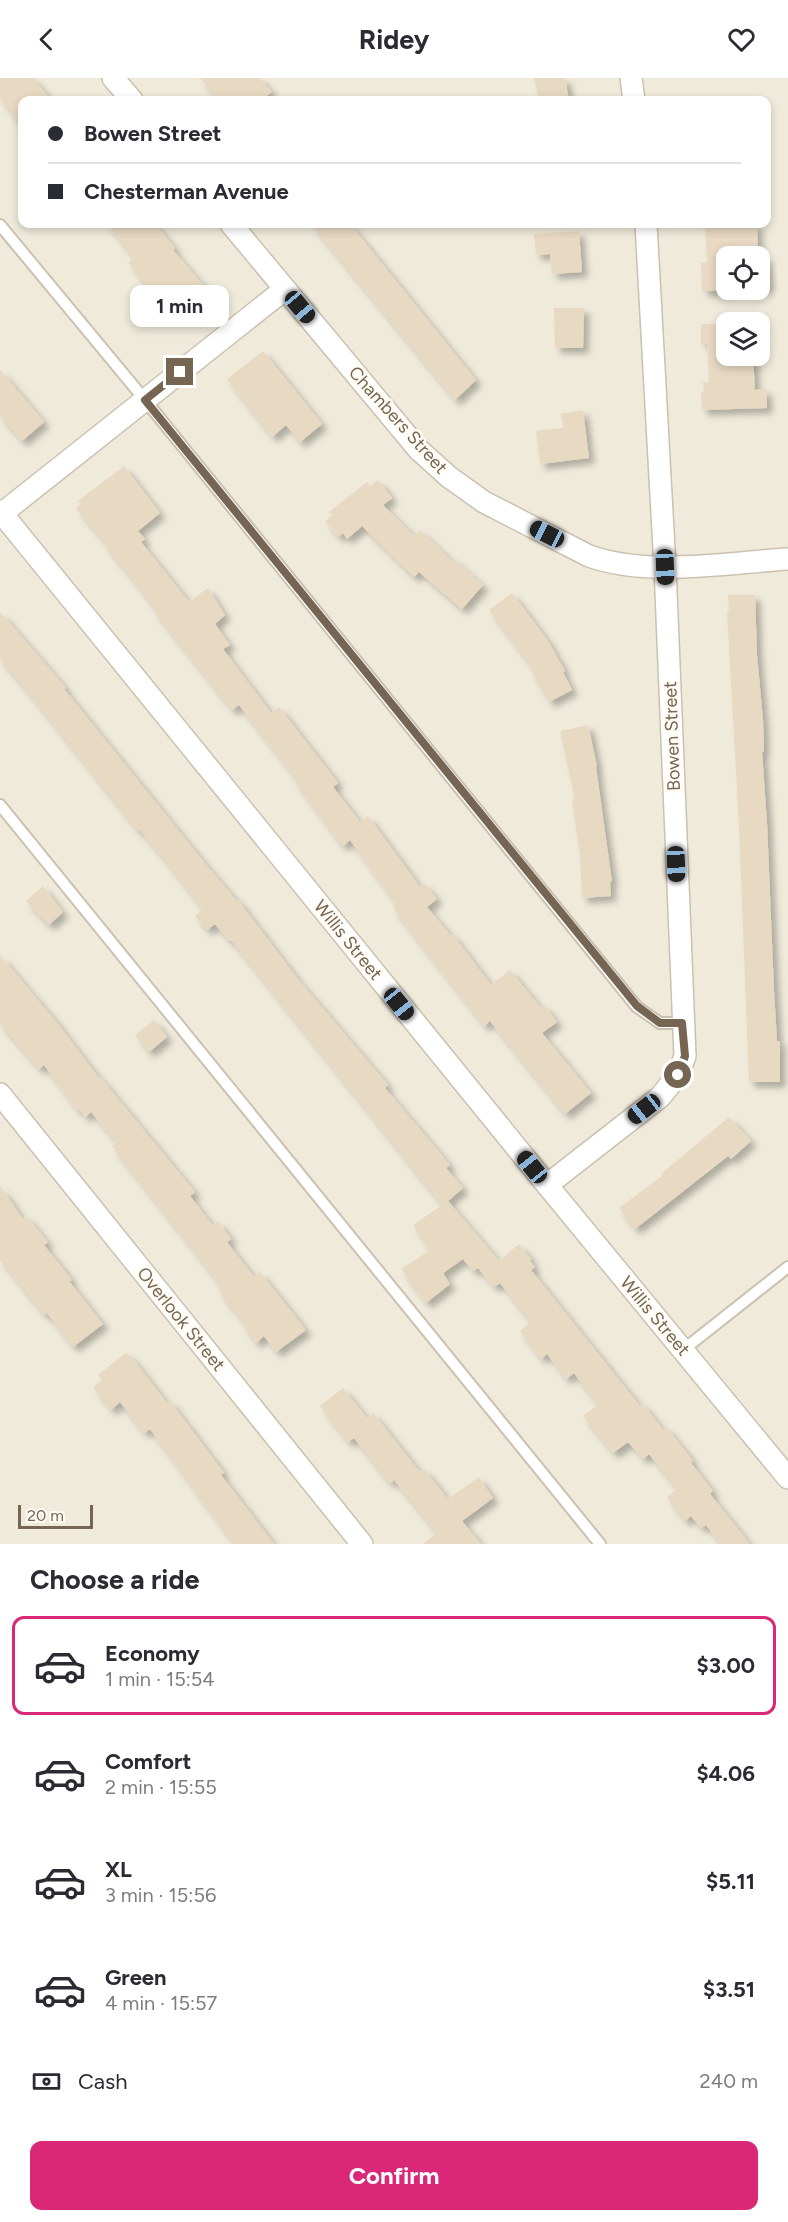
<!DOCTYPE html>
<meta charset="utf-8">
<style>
:root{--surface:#fff;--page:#f2f2f3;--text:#2b2b33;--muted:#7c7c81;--line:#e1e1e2;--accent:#db2777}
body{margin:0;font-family:Figtree,sans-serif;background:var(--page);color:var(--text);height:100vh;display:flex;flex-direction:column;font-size:22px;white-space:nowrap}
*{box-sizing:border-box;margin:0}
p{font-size:20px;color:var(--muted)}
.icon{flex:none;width:33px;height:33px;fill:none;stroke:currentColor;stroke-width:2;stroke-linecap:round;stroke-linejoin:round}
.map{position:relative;height:1466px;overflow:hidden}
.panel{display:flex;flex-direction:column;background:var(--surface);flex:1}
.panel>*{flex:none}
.banner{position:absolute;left:18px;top:18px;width:753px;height:132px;border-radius:12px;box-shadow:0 3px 9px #0003;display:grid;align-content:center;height:132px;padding:0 30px;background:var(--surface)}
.tools{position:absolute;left:716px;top:168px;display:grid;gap:12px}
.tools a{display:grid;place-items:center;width:54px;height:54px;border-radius:12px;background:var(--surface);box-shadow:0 3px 9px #0003;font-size:30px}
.scale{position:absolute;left:18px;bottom:15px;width:75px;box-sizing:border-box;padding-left:6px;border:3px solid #756552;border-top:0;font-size:16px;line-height:21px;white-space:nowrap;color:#756552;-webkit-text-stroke:4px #fefcf4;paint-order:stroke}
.end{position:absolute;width:27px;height:27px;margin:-14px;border:8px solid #756552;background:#fff;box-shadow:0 0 0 3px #fff}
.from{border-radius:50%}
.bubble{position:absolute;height:42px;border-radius:12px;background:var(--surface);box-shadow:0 3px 9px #0003;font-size:20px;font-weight:700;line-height:42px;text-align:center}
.car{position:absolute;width:18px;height:36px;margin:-18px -9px;border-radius:8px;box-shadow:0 0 4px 2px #0007;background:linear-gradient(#222 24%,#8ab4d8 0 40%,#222 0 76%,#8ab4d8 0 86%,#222 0)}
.banner b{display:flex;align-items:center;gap:21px;height:57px;font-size:22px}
.banner b+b{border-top:2px solid var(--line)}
.banner i{width:15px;height:15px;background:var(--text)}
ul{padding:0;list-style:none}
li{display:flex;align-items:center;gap:18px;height:99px;margin:0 12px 9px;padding:0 18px;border:3px solid transparent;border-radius:12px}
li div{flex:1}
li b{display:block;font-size:22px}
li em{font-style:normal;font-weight:700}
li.current{border-color:var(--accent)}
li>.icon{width:54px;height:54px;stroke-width:1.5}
h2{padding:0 30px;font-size:27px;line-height:72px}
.pay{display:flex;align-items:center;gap:15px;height:66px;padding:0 30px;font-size:22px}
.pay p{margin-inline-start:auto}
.cta{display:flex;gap:12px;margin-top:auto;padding:12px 30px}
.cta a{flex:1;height:69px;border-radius:12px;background:var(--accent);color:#fff;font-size:24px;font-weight:700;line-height:69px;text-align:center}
header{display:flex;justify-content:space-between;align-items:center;height:78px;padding:0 30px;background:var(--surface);font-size:27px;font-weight:700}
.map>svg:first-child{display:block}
.residential{fill:#efeada;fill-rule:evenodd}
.building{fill:#e8d9c3;filter:url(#shadow)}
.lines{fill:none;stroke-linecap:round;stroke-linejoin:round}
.lane-casing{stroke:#cbc1b1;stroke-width:14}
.street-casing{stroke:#cbc1b1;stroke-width:24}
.lane{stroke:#fff;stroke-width:10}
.street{stroke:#fff;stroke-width:21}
.route{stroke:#756552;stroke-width:8}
.labels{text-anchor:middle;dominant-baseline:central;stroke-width:5;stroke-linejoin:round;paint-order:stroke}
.street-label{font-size:18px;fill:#756552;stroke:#fefcf4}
</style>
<header><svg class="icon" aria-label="back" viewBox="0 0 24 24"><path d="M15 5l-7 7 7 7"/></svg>Ridey<svg class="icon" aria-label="heart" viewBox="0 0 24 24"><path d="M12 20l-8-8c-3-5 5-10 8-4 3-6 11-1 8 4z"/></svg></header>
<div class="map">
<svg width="788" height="1466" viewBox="0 0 788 1466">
<defs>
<filter id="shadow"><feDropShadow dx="5.5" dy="5.5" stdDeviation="3" flood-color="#0004"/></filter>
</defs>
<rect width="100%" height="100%" fill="#fbf8ed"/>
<path class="residential" d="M 0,0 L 788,0 L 788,1466 L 0,1466 ZM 22,22 L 766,22 L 766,146 L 22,146 ZM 726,178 L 759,178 L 759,212 L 726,212 ZM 726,244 L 759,244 L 759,278 L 726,278 Z"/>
<g class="building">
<path d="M 0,0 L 33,0 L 51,22 L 22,22 L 22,48 L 0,20 Z"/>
<path d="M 200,0 L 260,0 L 272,14 L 261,22 L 219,22 Z"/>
<path d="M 534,0 L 565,0 L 569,22 L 539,22 Z"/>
<path d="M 107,146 L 155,146 L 175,170 L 173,172 L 203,207 L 166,238 L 147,217 L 151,213 L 128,184 L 134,180 Z"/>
<path d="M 311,146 L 350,146 L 476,302 L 455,322 Z"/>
<path d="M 705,146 L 757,146 L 758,178 L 726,178 L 726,212 L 730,212 L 702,213 L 701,185 L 707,184 Z"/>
<path d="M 579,153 L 582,194 L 552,196 L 550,176 L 536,177 L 534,156 Z"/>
<path d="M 759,179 L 766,179 L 768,210 L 759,210 Z"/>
<path d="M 554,230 L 584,230 L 583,270 L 555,270 Z"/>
<path d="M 701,246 L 726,246 L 726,278 L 753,278 L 755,312 L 766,311 L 767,330 L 702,332 L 701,314 L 704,314 L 703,304 L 709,304 L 707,266 L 701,266 Z"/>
<path d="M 263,273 L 322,346 L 300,364 L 286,347 L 272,359 L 227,301 Z"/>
<path d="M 0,292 L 44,344 L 22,363 L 0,338 Z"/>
<path d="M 583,332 L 589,380 L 540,386 L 536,353 L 564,350 L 561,336 Z"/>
<path d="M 124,388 L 160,435 L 138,453 L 145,461 L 141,464 L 189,524 L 208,510 L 225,537 L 215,546 L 230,567 L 223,571 L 271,635 L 279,629 L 338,705 L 333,709 L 360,744 L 368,738 L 420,809 L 424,805 L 437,821 L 427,829 L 451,858 L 453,857 L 491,907 L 510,892 L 540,929 L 544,927 L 557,944 L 542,955 L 591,1015 L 565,1036 L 490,943 L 484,948 L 393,830 L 397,827 L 350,762 L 343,768 L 336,760 L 295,703 L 297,702 L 239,627 L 232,632 L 154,533 L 156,531 L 104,466 L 106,465 L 76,430 L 81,426 L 78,423 Z"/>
<path d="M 378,402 L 392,420 L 383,427 L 414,458 L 420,452 L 452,483 L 454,482 L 483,507 L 462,531 L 419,494 L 414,499 L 362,448 L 347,461 L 343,455 L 338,459 L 325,443 L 333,437 L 329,434 L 367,404 L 370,408 Z"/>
<path d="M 512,515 L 548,563 L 565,593 L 563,594 L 572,612 L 549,624 L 530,590 L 532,589 L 489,532 Z"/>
<path d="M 728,517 L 755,517 L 757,577 L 763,642 L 764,674 L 762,674 L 767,746 L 774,913 L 777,963 L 780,963 L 780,1004 L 749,1004 L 739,747 L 727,533 L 729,533 Z"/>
<path d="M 0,534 L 66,610 L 64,611 L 208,789 L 237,823 L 238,822 L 297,900 L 388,1007 L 385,1010 L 450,1087 L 446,1090 L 463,1110 L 448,1123 L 499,1183 L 519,1166 L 531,1181 L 530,1183 L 535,1189 L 531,1192 L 640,1328 L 643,1326 L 663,1352 L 666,1349 L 679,1365 L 693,1383 L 691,1385 L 713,1413 L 710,1416 L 750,1466 L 721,1466 L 706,1447 L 701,1450 L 691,1438 L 685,1443 L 667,1420 L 677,1411 L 649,1376 L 643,1381 L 628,1364 L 613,1375 L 583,1338 L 598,1327 L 574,1295 L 566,1301 L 547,1276 L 541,1281 L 520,1253 L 531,1244 L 500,1205 L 494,1209 L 478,1190 L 473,1193 L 463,1181 L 443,1195 L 450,1206 L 426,1225 L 401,1191 L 430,1172 L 413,1147 L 442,1127 L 231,862 L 229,863 L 215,846 L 207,852 L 195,838 L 203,831 L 168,786 L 140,752 L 138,753 L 24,609 L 0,581 Z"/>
<path d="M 588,647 L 597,688 L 596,689 L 612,804 L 610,804 L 611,818 L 582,820 L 580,778 L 572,721 L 575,721 L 560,653 Z"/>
<path d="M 43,808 L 63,834 L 49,847 L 26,823 Z"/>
<path d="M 0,877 L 58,946 L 99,1000 L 100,999 L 195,1114 L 190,1118 L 213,1148 L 218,1143 L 231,1161 L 227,1164 L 254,1199 L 260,1194 L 306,1252 L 276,1274 L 264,1258 L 256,1265 L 244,1249 L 246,1248 L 218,1212 L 222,1209 L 112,1068 L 117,1065 L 91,1034 L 85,1039 L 79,1031 L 77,1032 L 44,987 L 39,991 L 0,946 Z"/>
<path d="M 154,942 L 167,959 L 149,974 L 135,957 Z"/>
<path d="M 729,1039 L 751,1063 L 731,1081 L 728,1078 L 635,1151 L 619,1130 L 662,1098 L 661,1096 Z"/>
<path d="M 0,1108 L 23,1141 L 26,1138 L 48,1164 L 44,1167 L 72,1202 L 69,1203 L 103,1246 L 73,1269 L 47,1235 L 44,1237 L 0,1182 Z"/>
<path d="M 126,1275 L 133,1281 L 167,1325 L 170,1323 L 224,1395 L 221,1397 L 274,1466 L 234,1466 L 150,1351 L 144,1355 L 120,1324 L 111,1332 L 93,1309 L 102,1302 L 98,1297 Z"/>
<path d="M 343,1310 L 367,1340 L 373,1335 L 420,1394 L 424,1391 L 448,1421 L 479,1399 L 493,1420 L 462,1443 L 481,1466 L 423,1466 L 437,1455 L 394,1402 L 390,1405 L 354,1360 L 348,1364 L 320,1328 Z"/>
</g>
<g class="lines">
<g class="lane-casing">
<g id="lane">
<path d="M 0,147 L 145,322 L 637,929 L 660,945 L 683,945"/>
<path d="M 0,727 L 600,1466"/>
<path d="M 683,1272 L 788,1189"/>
</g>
</g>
<g class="street-casing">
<g id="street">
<path d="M 113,0 L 132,22"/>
<path d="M 631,0 L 634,22"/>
<path d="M 231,146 L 419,372 L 449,399 L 484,424 L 589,478 C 648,499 726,485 788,481"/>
<path d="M 0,433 L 547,1107 L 788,1400"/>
<path d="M 0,437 L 285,211"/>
<path d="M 0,1016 L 362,1466"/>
<path d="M 547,1107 L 660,1019 L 678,997 L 685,978 L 665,489 L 646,146"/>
</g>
</g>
<use href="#lane" class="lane"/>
<use href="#street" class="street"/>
</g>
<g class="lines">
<path class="route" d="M 180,294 L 145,322 L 637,928 L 660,945 L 682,945 L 685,978 L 678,997"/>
</g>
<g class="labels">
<g class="street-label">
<text transform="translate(398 342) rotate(48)">Chambers Street</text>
<text transform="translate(672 658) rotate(-92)">Bowen Street</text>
<text transform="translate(348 862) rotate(51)">Willis Street</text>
<text transform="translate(655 1238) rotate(50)">Willis Street</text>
<text transform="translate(181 1241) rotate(51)">Overlook Street</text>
</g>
</g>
</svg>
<div class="tools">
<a><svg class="icon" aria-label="locate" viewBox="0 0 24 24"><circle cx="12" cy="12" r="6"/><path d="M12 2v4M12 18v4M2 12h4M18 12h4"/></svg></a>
<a><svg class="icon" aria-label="layers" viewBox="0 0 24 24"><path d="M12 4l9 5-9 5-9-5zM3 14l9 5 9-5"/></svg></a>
</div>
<div class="scale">20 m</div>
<i class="end from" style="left:678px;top:997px"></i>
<i class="end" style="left:180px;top:294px"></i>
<div class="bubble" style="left:130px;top:207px;width:99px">1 min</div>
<i class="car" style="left:300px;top:229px;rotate:140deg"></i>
<i class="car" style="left:547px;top:456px;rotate:297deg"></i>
<i class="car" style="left:665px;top:489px;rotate:178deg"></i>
<i class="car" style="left:676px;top:786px;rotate:178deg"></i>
<i class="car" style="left:399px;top:926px;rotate:141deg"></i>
<i class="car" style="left:644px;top:1031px;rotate:232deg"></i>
<i class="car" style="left:532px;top:1089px;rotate:321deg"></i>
<div class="banner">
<b><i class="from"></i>Bowen Street</b>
<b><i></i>Chesterman Avenue</b>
</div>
</div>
<section class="panel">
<h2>Choose a ride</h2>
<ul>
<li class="current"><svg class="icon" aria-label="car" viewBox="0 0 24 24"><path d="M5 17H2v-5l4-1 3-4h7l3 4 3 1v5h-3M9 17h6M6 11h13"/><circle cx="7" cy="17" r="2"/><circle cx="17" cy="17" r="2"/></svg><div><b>Economy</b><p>1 min · 15:54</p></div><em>$3.00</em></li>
<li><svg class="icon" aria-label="car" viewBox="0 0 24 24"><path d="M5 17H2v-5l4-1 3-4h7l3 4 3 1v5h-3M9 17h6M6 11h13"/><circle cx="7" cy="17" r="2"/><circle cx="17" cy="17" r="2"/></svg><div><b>Comfort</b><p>2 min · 15:55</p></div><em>$4.06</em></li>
<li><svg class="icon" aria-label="car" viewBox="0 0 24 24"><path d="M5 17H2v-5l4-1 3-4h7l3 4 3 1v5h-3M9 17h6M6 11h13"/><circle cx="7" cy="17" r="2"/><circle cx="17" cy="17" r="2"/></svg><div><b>XL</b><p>3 min · 15:56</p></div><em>$5.11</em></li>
<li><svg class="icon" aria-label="car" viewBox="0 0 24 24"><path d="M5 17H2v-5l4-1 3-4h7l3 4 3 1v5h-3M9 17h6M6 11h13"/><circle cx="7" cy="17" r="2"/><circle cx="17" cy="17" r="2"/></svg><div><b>Green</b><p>4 min · 15:57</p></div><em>$3.51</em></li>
</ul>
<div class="pay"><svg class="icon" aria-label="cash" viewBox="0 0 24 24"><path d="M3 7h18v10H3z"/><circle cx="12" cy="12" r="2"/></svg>Cash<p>240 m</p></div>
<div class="cta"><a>Confirm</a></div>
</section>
